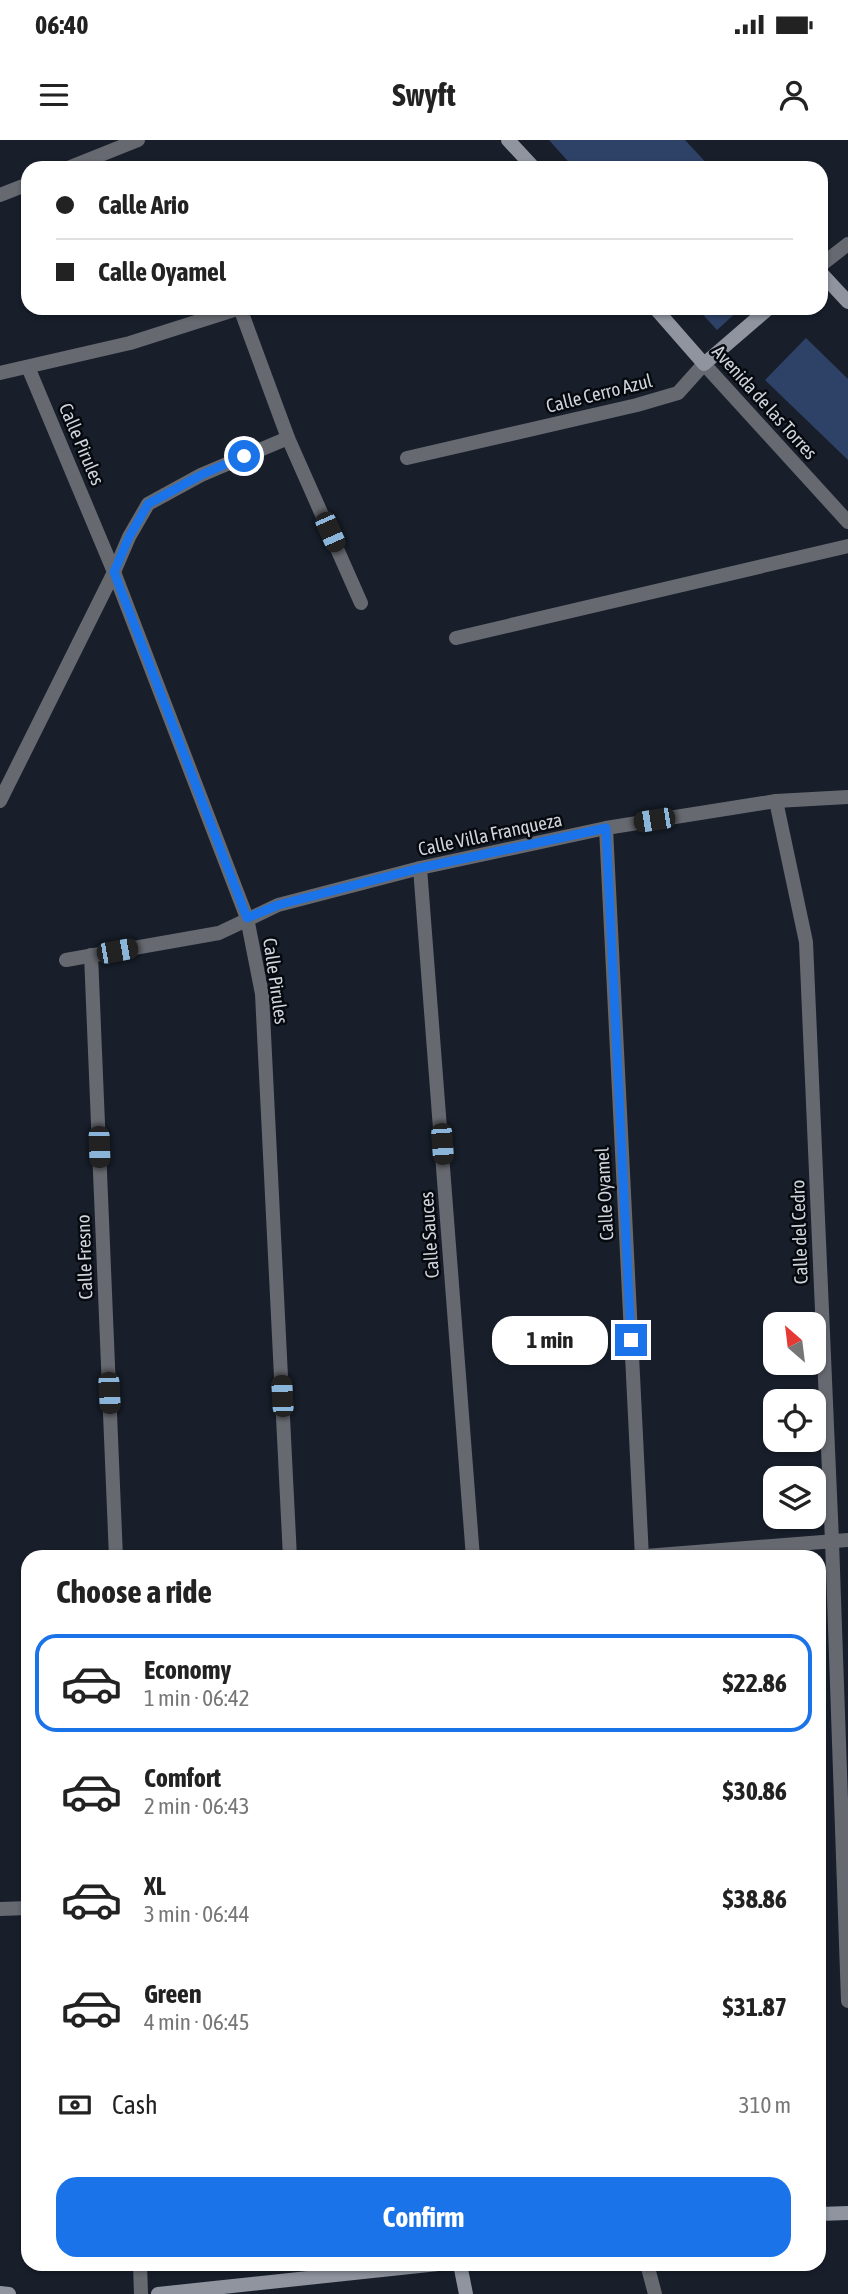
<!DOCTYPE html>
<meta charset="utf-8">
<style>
:root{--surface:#fff;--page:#f6f6f6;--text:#222;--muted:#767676;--line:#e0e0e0;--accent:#1a73e8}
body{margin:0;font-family:"Asap Condensed",sans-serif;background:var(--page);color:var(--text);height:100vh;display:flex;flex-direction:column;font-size:26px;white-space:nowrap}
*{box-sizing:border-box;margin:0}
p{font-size:23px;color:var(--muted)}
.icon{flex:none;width:38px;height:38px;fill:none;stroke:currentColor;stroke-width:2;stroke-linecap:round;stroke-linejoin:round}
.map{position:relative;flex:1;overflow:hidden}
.drawer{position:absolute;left:21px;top:1410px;width:805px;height:721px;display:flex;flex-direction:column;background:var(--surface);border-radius:21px;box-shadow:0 2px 5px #0004}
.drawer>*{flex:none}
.guide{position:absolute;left:21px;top:21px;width:807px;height:154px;border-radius:21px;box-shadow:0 2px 5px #0004;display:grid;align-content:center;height:154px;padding:0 35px;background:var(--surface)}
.needle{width:46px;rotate:332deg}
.controls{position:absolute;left:763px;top:1172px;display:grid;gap:14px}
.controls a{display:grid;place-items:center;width:63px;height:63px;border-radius:14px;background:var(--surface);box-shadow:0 2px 5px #0004;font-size:35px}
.end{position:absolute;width:32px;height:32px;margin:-16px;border:9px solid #1a73e8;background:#fff;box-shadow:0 0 0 4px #fff}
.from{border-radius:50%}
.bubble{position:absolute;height:49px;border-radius:21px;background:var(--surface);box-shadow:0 2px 5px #0004;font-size:23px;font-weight:700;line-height:49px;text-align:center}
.car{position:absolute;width:21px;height:42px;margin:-21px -10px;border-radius:9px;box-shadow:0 0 5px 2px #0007;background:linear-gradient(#222 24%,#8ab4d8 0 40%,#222 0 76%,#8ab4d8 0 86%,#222 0)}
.guide b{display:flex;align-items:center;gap:24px;height:66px;font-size:26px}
.guide b+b{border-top:2px solid var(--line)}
.guide i{width:18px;height:18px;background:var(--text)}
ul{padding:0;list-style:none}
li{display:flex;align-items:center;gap:21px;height:98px;margin:0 14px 10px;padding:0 21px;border:4px solid transparent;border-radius:21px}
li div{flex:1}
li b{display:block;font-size:26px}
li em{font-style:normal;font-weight:700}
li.active{border-color:var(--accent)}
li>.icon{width:63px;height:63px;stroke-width:1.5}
h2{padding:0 35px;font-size:32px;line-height:84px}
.pay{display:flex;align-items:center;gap:18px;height:77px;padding:0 35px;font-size:26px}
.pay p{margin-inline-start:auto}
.primary-button{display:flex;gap:14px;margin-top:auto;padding:14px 35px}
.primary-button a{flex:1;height:80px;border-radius:21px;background:var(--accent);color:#fff;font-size:28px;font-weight:700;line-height:80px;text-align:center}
.status{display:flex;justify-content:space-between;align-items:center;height:49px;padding:0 35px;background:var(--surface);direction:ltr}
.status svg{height:19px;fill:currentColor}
header{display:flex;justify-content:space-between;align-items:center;height:91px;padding:0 35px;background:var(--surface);font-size:32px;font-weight:700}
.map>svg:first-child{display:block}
.green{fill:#2e4166}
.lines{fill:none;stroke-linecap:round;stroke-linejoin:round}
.street{stroke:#666970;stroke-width:14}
.secondary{stroke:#8f949f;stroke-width:14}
.route{stroke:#1a73e8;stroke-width:9}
.labels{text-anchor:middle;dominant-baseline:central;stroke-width:5;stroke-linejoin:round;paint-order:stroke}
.street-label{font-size:19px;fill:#cfd4dc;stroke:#06090e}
</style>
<div class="status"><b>06:40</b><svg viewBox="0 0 49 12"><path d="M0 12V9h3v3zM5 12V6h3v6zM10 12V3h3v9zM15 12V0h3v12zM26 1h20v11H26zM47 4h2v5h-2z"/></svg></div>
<header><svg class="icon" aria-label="menu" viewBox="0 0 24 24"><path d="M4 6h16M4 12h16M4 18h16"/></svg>Swyft<svg class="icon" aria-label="person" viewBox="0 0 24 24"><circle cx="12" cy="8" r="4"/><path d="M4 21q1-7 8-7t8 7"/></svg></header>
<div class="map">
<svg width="848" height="2154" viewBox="0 0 848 2154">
<rect width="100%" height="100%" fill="#181f2b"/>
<g class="green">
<path d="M 549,0 L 685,0 L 711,28 L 574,28 Z"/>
<path d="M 697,168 L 741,168 L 717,190 Z"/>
<path d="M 806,198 L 848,239 L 848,320 L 765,240 Z"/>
</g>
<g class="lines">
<g class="street">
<path d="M 68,28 L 138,0"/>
<path d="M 0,55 L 28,44"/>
<path d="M 821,125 L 848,104"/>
<path d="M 240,168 L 288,298 L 361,463"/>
<path d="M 28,227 L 114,432 L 247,778 L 262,854 L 290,1418"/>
<path d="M 0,233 L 130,203 L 240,168"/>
<path d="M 407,318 L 637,265 L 678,253 L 704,224 L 848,382"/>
<path d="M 456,498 L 848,406"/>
<path d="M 0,661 L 114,432 L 129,397 L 148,364 L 201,335 L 288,298"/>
<path d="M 776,661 L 806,802 L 832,1401 L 848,1861"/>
<path d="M 606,688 L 642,1418"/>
<path d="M 420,728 L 473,1418"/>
<path d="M 91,815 L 116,1418"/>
<path d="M 66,820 L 219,793 L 278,765 L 420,728 L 606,688 L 776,661 L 848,657"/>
<path d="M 633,1417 L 848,1400"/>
<path d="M 0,1769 L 28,1768"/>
<path d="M 140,2124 L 141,2154"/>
<path d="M 647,2124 L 655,2154"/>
</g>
<g class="secondary">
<path d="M 508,0 L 534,28"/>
<path d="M 821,133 L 848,162"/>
<path d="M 655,168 L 704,224 L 769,168"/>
<path d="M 819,2074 L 848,2073"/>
<path d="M 460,2124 L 466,2154"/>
<path d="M 0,2153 L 9,2154"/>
<path d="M 158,2154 L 438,2124"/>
</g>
</g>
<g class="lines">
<path class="route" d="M 244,316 L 201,335 L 148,364 L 129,397 L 114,432 L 247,778 L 278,765 L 420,728 L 606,688 L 631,1200"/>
</g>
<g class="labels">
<g class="street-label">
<text transform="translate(599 253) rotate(-14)">Calle Cerro Azul</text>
<text transform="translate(765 262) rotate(48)">Avenida de las Torres</text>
<text transform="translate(82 304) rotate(67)">Calle Pirules</text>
<text transform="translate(490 694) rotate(-12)">Calle Villa Franqueza</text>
<text transform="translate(276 841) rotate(82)">Calle Pirules</text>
<text transform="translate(604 1054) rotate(-93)">Calle Oyamel</text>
<text transform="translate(799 1092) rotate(-92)">Calle del Cedro</text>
<text transform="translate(429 1095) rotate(-94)">Calle Sauces</text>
<text transform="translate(84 1117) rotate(-92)">Calle Fresno</text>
</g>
</g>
</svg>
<div class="controls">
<a><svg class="needle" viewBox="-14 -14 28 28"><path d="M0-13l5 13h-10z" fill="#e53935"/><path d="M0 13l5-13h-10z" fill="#767676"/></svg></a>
<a><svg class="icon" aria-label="locate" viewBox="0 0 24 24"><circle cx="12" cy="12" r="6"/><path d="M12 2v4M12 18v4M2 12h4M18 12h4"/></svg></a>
<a><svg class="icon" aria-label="layers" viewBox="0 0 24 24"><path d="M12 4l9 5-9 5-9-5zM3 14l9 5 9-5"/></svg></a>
</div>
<i class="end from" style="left:244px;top:316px"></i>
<i class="end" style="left:631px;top:1200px"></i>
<div class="bubble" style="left:492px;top:1176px;width:116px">1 min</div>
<i class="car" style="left:330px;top:392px;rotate:156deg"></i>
<i class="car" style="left:654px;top:680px;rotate:261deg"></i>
<i class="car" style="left:117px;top:811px;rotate:80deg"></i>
<i class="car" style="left:442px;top:1004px;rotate:176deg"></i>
<i class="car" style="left:99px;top:1007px;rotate:178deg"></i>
<i class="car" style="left:109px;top:1253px;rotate:177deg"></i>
<i class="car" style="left:282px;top:1256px;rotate:357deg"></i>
<div class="guide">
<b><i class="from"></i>Calle Ario</b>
<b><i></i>Calle Oyamel</b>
</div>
<section class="drawer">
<h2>Choose a ride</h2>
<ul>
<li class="active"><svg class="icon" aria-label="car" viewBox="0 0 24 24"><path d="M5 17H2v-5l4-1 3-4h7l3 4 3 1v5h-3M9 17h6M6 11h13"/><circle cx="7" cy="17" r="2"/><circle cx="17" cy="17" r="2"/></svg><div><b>Economy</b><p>1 min · 06:42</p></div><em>$22.86</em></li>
<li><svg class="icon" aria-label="car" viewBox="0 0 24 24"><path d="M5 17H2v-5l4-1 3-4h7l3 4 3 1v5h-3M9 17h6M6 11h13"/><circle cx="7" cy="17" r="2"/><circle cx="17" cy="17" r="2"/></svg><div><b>Comfort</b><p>2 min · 06:43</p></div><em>$30.86</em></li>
<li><svg class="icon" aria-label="car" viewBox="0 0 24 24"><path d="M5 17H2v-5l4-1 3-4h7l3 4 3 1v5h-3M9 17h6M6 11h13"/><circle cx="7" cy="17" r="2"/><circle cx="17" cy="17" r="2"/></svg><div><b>XL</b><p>3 min · 06:44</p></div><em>$38.86</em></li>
<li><svg class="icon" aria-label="car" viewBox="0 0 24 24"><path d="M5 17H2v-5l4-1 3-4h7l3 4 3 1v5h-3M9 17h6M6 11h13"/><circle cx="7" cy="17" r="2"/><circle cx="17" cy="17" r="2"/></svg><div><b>Green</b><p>4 min · 06:45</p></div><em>$31.87</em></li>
</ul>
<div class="pay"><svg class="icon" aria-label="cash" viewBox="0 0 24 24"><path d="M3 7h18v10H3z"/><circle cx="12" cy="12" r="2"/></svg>Cash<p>310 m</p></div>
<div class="primary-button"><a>Confirm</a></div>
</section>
</div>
